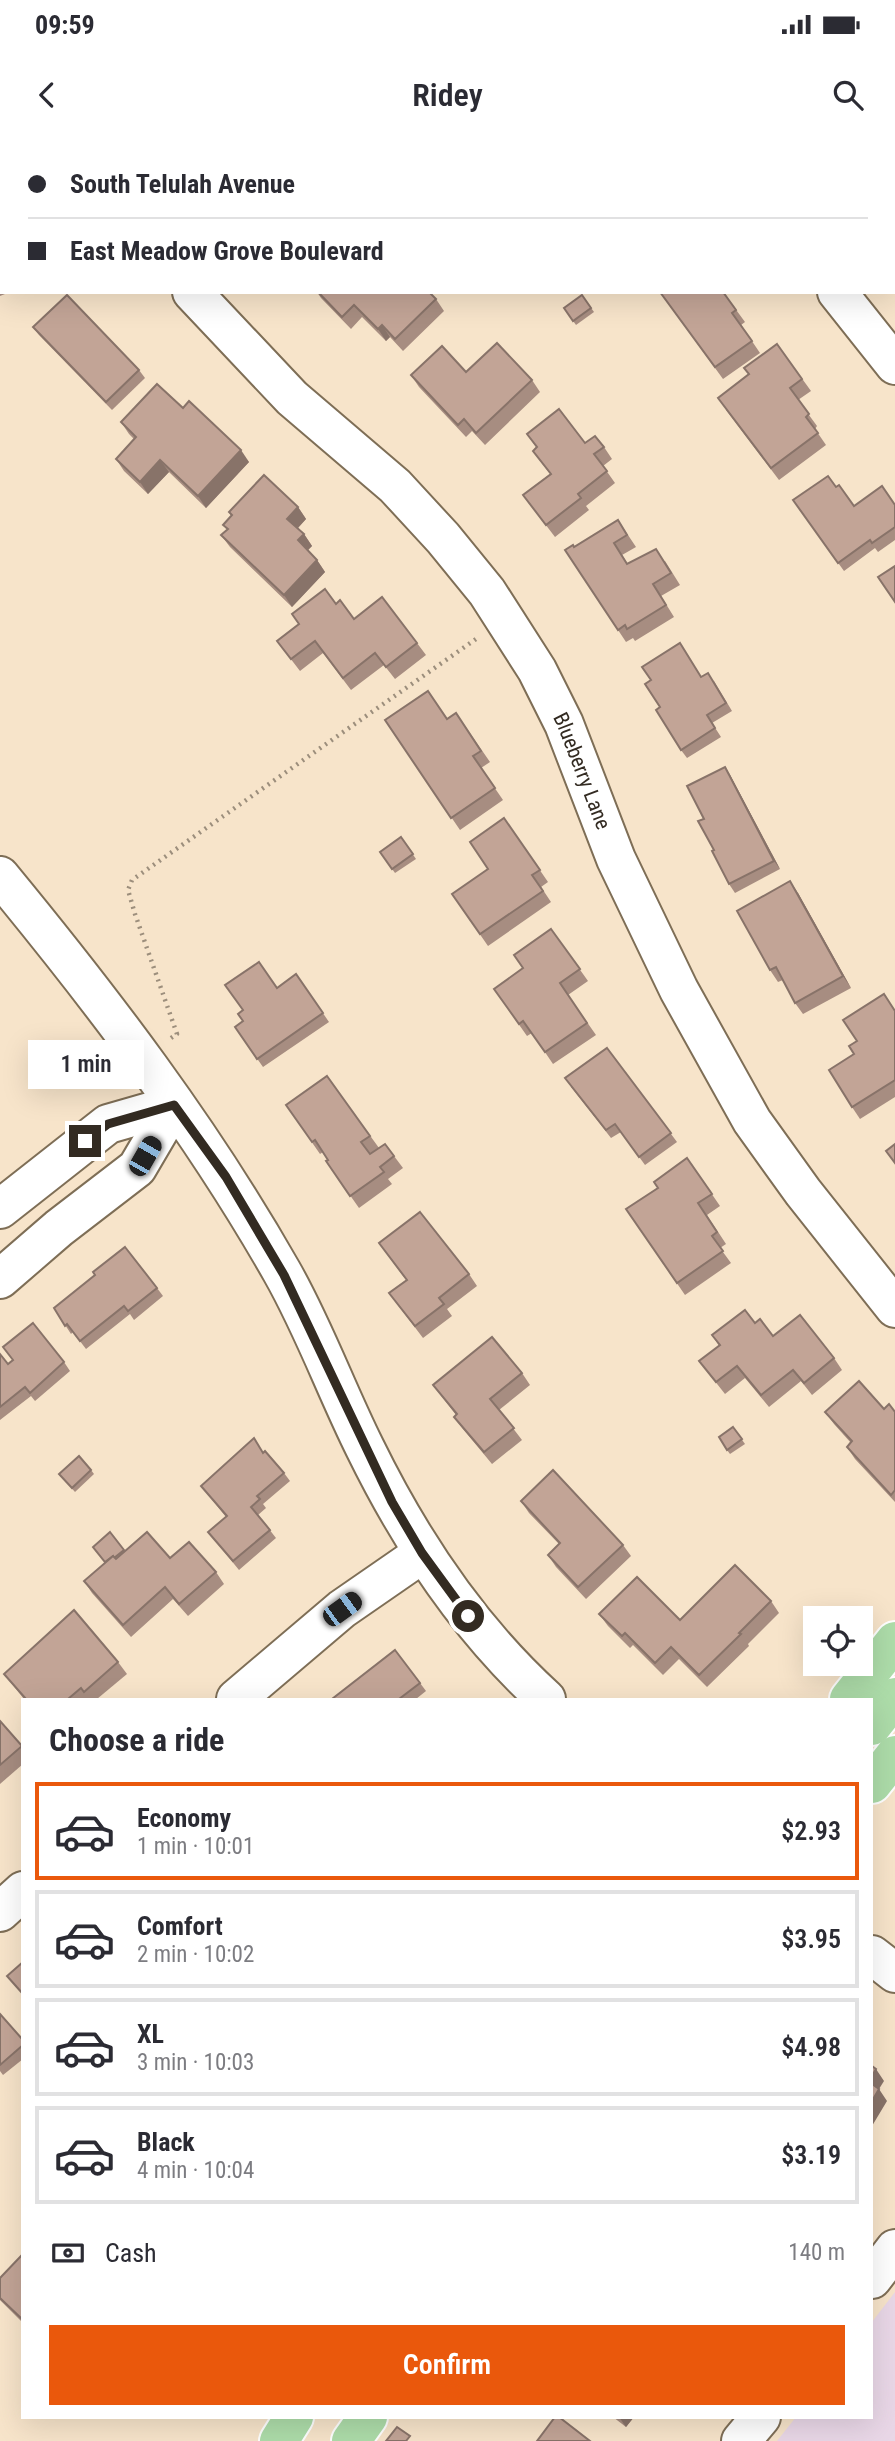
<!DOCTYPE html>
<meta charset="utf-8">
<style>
:root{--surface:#fff;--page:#f7f7f7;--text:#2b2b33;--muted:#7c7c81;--line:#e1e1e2;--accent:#ea580c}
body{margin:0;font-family:"Roboto Condensed",sans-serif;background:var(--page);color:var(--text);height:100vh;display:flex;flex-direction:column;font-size:26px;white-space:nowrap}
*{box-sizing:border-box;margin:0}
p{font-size:23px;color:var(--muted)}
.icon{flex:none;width:38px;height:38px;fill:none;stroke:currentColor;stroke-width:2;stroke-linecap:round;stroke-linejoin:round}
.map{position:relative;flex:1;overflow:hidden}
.side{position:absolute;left:21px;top:1558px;width:852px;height:721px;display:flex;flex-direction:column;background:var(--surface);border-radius:0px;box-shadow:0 7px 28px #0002}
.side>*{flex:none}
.top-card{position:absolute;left:0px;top:0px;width:896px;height:154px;box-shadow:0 7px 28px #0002;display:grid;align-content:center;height:154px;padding:0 28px;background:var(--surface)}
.controls{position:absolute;left:803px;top:1466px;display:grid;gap:14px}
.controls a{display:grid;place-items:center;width:70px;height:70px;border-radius:0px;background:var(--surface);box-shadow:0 7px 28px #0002;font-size:35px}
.end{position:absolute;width:32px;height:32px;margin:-16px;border:9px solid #332b22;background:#fff;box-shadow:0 0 0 4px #fff}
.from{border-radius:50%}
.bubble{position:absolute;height:49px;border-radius:0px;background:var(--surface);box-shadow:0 7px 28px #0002;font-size:23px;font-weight:600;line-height:49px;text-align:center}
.car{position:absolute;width:21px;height:42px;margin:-21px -10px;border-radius:9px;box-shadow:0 0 5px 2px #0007;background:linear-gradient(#222 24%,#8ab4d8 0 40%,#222 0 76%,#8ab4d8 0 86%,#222 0)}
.top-card b{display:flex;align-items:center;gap:24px;height:66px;font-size:26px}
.top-card b+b{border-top:2px solid var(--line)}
.top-card i{width:18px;height:18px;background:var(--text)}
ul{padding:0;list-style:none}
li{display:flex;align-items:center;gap:21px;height:98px;margin:0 14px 10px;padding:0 14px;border:4px solid var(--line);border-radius:0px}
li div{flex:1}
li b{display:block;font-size:26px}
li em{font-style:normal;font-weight:600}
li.on{border-color:var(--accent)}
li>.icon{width:63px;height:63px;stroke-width:1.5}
h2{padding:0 28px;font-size:32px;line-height:84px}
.pay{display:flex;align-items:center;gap:18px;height:77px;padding:0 28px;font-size:26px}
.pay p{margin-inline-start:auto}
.action{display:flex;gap:14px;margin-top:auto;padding:14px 28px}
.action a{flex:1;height:80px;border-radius:0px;background:var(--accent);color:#fff;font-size:28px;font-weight:600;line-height:80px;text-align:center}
.status{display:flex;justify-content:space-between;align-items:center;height:49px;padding:0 35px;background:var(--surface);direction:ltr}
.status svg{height:19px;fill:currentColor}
header{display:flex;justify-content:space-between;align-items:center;height:91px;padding:0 28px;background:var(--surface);font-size:32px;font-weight:600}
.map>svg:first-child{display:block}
.education{fill:#e9d7e7}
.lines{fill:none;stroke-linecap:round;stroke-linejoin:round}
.minor-casing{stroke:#7e6e56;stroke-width:42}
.major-casing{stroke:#fff;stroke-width:42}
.path{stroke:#9c8e7c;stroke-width:4.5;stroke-dasharray:2 5;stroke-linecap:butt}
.minor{stroke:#fff;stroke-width:38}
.major{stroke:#addca9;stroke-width:38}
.wall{fill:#a78d81}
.shaded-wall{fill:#887369}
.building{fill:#c2a496;stroke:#887369;stroke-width:2}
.route{stroke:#332b22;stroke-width:9}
.labels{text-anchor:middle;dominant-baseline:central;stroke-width:5;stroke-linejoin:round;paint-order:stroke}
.street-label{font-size:21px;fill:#332b22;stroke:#fff}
</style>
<div class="status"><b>09:59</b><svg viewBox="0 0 49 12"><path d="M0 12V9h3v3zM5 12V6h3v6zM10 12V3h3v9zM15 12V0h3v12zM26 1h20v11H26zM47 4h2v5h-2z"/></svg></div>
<header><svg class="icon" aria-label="back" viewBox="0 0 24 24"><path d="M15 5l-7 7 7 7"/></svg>Ridey<svg class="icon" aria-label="search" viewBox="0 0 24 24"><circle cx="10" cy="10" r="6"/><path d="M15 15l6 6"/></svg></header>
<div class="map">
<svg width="895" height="2301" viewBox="0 0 895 2301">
<rect width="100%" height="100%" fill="#f7e4ca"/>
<path class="education" d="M 895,2152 L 895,2301 L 777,2301 L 796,2277 L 872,2277 L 872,2182 Z"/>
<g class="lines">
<g class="minor-casing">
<g id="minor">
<path d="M 698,0 L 700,2"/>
<path d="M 136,2 L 137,0"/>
<path id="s1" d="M 192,152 L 292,258 L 395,346 L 443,398 L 487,452 L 537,530 L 564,584 L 616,719 L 679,850 L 752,981 L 803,1052 L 895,1168"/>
<path d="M 837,152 L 895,225"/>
<path d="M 0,736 C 103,861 202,991 282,1132 C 314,1188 336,1250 365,1308 C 411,1402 469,1489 546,1559"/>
<path d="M 0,1069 L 108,984 L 174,965"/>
<path d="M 0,1139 L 59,1088 L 137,1028 L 174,965"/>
<path d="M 236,1559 L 342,1469 L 423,1413"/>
<path d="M 0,1772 L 23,1751"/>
<path d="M 872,1815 L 895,1833"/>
<path d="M 872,2139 L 895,2109"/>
<path d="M 741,2301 L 761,2277"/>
</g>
</g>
<g class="major-casing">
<g id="major">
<path d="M 849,1559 L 895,1501"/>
<path d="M 872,1586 L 895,1557"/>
<path d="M 872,1644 L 895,1615"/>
<path d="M 279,2301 L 294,2277"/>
<path d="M 351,2301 L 368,2277"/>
</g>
</g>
<path class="path" d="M 171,898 L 177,894 L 135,774 L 128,750 L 132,740 L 476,499"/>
<use href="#minor" class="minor"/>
<use href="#major" class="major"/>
</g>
<g class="wall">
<path d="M 356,0 L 372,0 L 370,2 L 358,2 Z"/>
<path d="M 877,0 L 895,0 L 895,6 L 894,7 L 894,2 L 878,2 Z"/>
<path d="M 0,118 L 2,122 L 2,152 L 10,152 L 0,156 Z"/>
<path d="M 317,152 L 429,152 L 436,159 L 444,171 L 403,211 L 390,197 L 386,201 L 362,177 L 351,189 L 321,158 Z"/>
<path d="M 660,152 L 723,152 L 745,182 L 741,185 L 760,213 L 723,239 Z"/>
<path d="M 582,155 L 594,172 L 576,185 L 564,168 Z"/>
<path d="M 33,187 L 139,230 L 145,238 L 112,270 L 39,195 Z"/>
<path d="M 777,204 L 811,251 L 798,260 L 817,286 L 815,289 L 826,305 L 779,340 L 726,270 L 748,234 Z"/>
<path d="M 466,232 L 532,240 L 540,252 L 485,305 L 472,291 L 466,297 L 419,247 L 411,235 Z"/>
<path d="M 183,268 L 249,322 L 206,368 L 169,332 L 148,354 L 124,331 L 116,319 L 134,299 L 129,294 L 121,282 Z"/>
<path d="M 527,294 L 604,307 L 612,319 L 603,326 L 615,343 L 586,366 L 589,370 L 555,397 L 523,355 L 550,334 L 533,311 L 536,307 Z"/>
<path d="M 836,347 L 854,366 L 895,365 L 895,400 L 878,412 L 875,408 L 844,431 L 793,360 Z"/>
<path d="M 298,367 L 306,379 L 298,388 L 304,394 L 312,406 L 308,410 L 317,420 L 325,432 L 292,467 L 230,407 L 221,395 L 227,390 L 223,385 L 231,376 L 229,372 Z"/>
<path d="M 618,380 L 636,407 L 622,415 L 628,424 L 665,421 L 680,445 L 661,456 L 674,477 L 635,501 L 633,498 L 626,502 L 565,410 L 575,407 Z"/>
<path d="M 336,464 L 354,479 L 417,503 L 426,515 L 395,539 L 384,525 L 351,550 L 323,513 L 300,531 L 277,501 Z"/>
<path d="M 702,537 L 714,541 L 732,571 L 712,583 L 721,597 L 687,618 L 681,610 Z"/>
<path d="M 456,573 L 490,622 L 481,628 L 503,660 L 460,690 L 385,580 L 447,579 Z"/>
<path d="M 725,627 L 730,635 L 780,729 L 735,753 L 729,744 L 714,710 L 704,679 Z"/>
<path d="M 504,678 L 548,742 L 541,747 L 551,762 L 488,806 L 452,754 L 488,729 Z"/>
<path d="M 401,697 L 416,719 L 395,733 L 380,712 Z"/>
<path d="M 798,753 L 851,848 L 803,874 L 795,863 L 783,840 L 778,842 L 770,830 Z"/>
<path d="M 551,789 L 588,841 L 568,855 L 596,895 L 553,924 L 532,893 L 527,896 L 494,849 L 523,828 Z"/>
<path d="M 296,834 L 329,882 L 263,927 L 235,887 L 243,881 L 277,848 Z"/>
<path d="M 895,870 L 895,957 L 860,979 L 852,967 L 854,914 L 857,901 Z"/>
<path d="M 607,908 L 677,1002 L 645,1025 L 621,992 L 611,998 L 571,947 Z"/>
<path d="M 327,936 L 379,1008 L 370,1014 L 385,1004 L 403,1028 L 388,1039 L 392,1044 L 359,1068 L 326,1021 L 328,1020 L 323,1012 L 320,1014 L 286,965 Z"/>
<path d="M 687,1018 L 720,1066 L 707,1075 L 726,1104 L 720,1108 L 731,1123 L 685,1155 L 626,1069 L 658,1048 Z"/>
<path d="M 379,1103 L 469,1134 L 477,1146 L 447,1169 L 452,1176 L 423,1198 L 389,1153 L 406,1140 Z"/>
<path d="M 157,1148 L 163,1156 L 134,1180 L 130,1174 L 86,1209 L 73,1192 L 71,1194 L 54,1168 Z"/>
<path d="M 755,1183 L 773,1196 L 834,1218 L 842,1230 L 812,1255 L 801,1241 L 769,1267 L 745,1238 L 725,1254 L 699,1221 L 719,1206 L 712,1195 Z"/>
<path d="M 0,1214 L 8,1224 L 64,1222 L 70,1231 L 35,1261 L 31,1256 L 0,1280 Z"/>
<path d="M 522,1233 L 530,1245 L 499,1270 L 522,1300 L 492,1324 L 463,1289 L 454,1277 L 456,1275 L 433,1245 Z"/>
<path d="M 884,1269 L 895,1272 L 895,1362 L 855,1319 L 847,1307 L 851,1303 L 834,1284 L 825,1272 Z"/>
<path d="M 733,1287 L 745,1304 L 730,1314 L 727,1310 Z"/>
<path d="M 263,1312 L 284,1333 L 290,1341 L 263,1364 L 266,1368 L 258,1375 L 276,1398 L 239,1430 L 208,1392 L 226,1377 L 201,1346 Z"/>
<path d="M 91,1330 L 94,1334 L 75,1352 L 59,1334 Z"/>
<path d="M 521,1361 L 623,1405 L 631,1416 L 586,1459 L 556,1427 L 548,1415 L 559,1404 L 529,1373 Z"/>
<path d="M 110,1392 L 125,1411 L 170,1418 L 216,1432 L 224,1444 L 188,1476 L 173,1459 L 131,1497 L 92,1453 L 84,1441 L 105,1423 Z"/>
<path d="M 771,1461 L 779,1473 L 748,1504 L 749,1506 L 707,1547 L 679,1519 L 663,1535 L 633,1505 L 630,1508 L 608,1486 L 599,1474 L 680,1480 Z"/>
<path d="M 118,1522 L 127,1534 L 97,1559 L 24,1559 L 4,1534 Z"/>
<path d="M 420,1543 L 426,1551 L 416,1559 L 332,1559 Z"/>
<path d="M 0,1581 L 23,1607 L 23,1624 L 0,1644 Z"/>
<path d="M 0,1874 L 23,1900 L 23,1919 L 3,1935 L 0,1931 Z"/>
<path d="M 23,2118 L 23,2183 L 0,2160 L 0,2138 Z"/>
<path d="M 613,2277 L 634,2277 L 626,2287 Z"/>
</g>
<g class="shaded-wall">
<path d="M 317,0 L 333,0 L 332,2 L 315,2 Z"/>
<path d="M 382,185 L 390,197 L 386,201 L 378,189 Z"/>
<path d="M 241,310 L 249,322 L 206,368 L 198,356 Z"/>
<path d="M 160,320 L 169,332 L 148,354 L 140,342 Z"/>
<path d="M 298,367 L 306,379 L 295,391 L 287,379 Z"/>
<path d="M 304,394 L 312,406 L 306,412 L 298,400 Z"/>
<path d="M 317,420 L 325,432 L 292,467 L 284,455 Z"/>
<path d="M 725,627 L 730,635 L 780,729 L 774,721 Z"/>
<path d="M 790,741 L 798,753 L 851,848 L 843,836 Z"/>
<path d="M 876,1929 L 884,1941 L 879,1949 L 887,1961 L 872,1986 L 872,1936 Z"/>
<path d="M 619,2277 L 634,2277 L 626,2287 Z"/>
</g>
<g class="building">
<path d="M 249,0 L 317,0 L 315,2 L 247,2 Z"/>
<path d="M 499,0 L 526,0 L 524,2 L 500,2 Z"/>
<path d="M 527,0 L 589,0 L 590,2 L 528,2 Z"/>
<path d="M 895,28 L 895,82 L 894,83 L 894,29 Z"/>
<path d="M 0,127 L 2,131 L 2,140 L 0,141 Z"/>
<path d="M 318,152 L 429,152 L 436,159 L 395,199 L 382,185 L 378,189 L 354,165 L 342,177 Z"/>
<path d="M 660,152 L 723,152 L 736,170 L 732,173 L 752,201 L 715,227 Z"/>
<path d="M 67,155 L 139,230 L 106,262 L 33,187 Z"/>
<path d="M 582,155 L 591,168 L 573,181 L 564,168 Z"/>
<path d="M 497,203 L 532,240 L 476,293 L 464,279 L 458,285 L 411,235 L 442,206 L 466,232 Z"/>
<path d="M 777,204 L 802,239 L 790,248 L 809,274 L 806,277 L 818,293 L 771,328 L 718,258 L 749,234 L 744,228 Z"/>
<path d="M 157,244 L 183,268 L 189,261 L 241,310 L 198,356 L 160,320 L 140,342 L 116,319 L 136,297 L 121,282 Z"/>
<path d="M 559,269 L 585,303 L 595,296 L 604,307 L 594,314 L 607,331 L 578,354 L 581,358 L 546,385 L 523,355 L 551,334 L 533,311 L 537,307 L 527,294 Z"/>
<path d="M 264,335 L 298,367 L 287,379 L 304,394 L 298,400 L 317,420 L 284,455 L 221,395 L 228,389 L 223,385 L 232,375 L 229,372 Z"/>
<path d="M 828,336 L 836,347 L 839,345 L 854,366 L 882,346 L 895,365 L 895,387 L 872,403 L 870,400 L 838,423 L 793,360 Z"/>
<path d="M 618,380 L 627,395 L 614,403 L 627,424 L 656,409 L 671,433 L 653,444 L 666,465 L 627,489 L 625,485 L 618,490 L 565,410 L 573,405 L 574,407 Z"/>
<path d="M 895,426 L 895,462 L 878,437 Z"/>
<path d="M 325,449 L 336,464 L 340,460 L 354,479 L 382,457 L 417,503 L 386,527 L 375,513 L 343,538 L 315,501 L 291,519 L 277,501 L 299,484 L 292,474 Z"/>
<path d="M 680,503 L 701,537 L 708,533 L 726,563 L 707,575 L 715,588 L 681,610 L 656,570 L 660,567 L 645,544 L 651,540 L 642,527 Z"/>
<path d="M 428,551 L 447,579 L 456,573 L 481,611 L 473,616 L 495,648 L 451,678 L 385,580 Z"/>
<path d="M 725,627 L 774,721 L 729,744 L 712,711 L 714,710 L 698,681 L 704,679 L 687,646 Z"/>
<path d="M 504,678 L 540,730 L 532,735 L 543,751 L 480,794 L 452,754 L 488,729 L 470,702 Z"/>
<path d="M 401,697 L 413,714 L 392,729 L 380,712 Z"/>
<path d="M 790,741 L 843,836 L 795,863 L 776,827 L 770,830 L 737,771 Z"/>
<path d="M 551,789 L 580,829 L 560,843 L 587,883 L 545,912 L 523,881 L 519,884 L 494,849 L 523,828 L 514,815 Z"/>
<path d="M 259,822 L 277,848 L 296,834 L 323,873 L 257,919 L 235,887 L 243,881 L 238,874 L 243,870 L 225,845 Z"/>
<path d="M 884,854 L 895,871 L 895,940 L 852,967 L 829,930 L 854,914 L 849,906 L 857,901 L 843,880 Z"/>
<path d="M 607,908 L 671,993 L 639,1017 L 615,984 L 606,990 L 565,938 Z"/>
<path d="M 327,936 L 370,996 L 361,1002 L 370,1014 L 385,1004 L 394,1016 L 380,1027 L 384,1032 L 350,1056 L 326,1021 L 328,1020 L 315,1000 L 312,1002 L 286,965 Z"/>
<path d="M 895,1004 L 895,1023 L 886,1011 Z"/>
<path d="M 687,1018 L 712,1054 L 698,1063 L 717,1092 L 712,1096 L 723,1111 L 677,1143 L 626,1069 L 658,1048 L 654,1042 Z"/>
<path d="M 420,1072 L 469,1134 L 439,1158 L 444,1164 L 415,1186 L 389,1153 L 407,1140 L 379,1103 Z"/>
<path d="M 125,1107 L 157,1148 L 128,1171 L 124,1166 L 80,1201 L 67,1184 L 65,1186 L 54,1168 L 95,1135 L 93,1132 Z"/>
<path d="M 745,1170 L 755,1183 L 760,1179 L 773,1196 L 800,1175 L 834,1218 L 804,1243 L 793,1230 L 761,1255 L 737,1226 L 716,1242 L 699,1221 L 720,1205 L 712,1195 Z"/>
<path d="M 33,1183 L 64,1222 L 30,1253 L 25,1247 L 0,1267 L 0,1214 L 8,1224 L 13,1220 L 3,1207 Z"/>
<path d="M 492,1197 L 522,1233 L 490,1259 L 514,1288 L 484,1312 L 454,1277 L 457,1274 L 433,1245 Z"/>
<path d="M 859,1241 L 884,1269 L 889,1264 L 895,1272 L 895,1350 L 891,1355 L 847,1307 L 852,1301 L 825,1272 Z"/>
<path d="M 733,1287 L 742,1299 L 727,1310 L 719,1297 Z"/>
<path d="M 254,1298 L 263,1313 L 265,1311 L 284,1333 L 257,1356 L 260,1359 L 251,1367 L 270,1390 L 233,1421 L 208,1392 L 227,1376 L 201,1346 Z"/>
<path d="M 79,1316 L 91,1330 L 72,1348 L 59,1334 Z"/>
<path d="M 553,1330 L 623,1405 L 578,1447 L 548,1415 L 560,1403 L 521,1361 Z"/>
<path d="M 110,1392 L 124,1410 L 114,1418 L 113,1416 L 105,1422 L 93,1407 Z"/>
<path d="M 147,1392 L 170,1418 L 189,1402 L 216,1432 L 179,1464 L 165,1447 L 123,1485 L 84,1441 L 113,1416 L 116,1419 Z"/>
<path d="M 735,1425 L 771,1461 L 739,1493 L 741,1494 L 699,1535 L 671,1507 L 655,1523 L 625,1493 L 622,1496 L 599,1474 L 637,1437 L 680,1480 Z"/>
<path d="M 74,1470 L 118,1522 L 84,1552 L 81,1548 L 68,1559 L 26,1559 L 4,1534 Z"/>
<path d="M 395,1510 L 420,1543 L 399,1559 L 332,1559 Z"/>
<path d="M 0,1581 L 22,1606 L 0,1625 Z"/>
<path d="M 23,1822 L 23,1854 L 7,1836 Z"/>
<path d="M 0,1874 L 23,1900 L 23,1905 L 0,1925 Z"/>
<path d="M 872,1926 L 876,1929 L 872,1936 Z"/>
<path d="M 872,1944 L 879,1949 L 872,1961 Z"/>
<path d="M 21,2116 L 23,2118 L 23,2180 L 0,2158 L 0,2138 Z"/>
<path d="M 555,2277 L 559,2277 L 590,2301 L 537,2301 Z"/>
<path d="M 397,2287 L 410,2296 L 406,2301 L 386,2301 Z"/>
</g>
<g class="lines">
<path class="route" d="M 85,1001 L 108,984 L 174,965 L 226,1037 L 284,1135 L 392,1362 L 422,1413 L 468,1476"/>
</g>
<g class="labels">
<g class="street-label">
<text stroke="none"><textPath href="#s1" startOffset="625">Blueberry Lane</textPath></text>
</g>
</g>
</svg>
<div class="controls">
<a><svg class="icon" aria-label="locate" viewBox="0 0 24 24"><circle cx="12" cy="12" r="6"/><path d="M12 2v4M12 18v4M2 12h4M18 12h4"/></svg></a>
</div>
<i class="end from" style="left:468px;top:1476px"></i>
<i class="end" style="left:85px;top:1001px"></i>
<div class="bubble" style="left:28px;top:900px;width:116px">1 min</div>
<i class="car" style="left:145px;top:1016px;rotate:30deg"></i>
<i class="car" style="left:342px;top:1469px;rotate:54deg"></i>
<div class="top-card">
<b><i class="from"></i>South Telulah Avenue</b>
<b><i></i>East Meadow Grove Boulevard</b>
</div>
<section class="side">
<h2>Choose a ride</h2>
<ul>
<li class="on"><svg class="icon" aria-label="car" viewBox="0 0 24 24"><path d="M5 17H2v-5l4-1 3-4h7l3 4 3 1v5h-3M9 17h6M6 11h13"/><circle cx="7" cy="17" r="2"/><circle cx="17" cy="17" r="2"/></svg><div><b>Economy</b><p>1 min · 10:01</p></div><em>$2.93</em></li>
<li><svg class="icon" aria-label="car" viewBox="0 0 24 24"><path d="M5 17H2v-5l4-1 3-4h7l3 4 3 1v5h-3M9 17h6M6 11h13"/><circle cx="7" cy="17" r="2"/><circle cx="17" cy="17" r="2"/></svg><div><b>Comfort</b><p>2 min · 10:02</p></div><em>$3.95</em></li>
<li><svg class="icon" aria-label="car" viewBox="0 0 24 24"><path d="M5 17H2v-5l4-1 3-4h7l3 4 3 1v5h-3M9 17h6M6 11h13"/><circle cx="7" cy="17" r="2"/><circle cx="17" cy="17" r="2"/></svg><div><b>XL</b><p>3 min · 10:03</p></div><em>$4.98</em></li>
<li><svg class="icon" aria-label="car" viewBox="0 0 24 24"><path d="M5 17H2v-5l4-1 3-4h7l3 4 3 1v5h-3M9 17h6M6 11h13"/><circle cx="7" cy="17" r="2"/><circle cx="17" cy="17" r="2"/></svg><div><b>Black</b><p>4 min · 10:04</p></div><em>$3.19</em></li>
</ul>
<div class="pay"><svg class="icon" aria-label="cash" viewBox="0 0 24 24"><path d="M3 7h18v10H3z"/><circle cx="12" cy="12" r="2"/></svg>Cash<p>140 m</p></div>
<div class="action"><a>Confirm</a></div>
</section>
</div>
